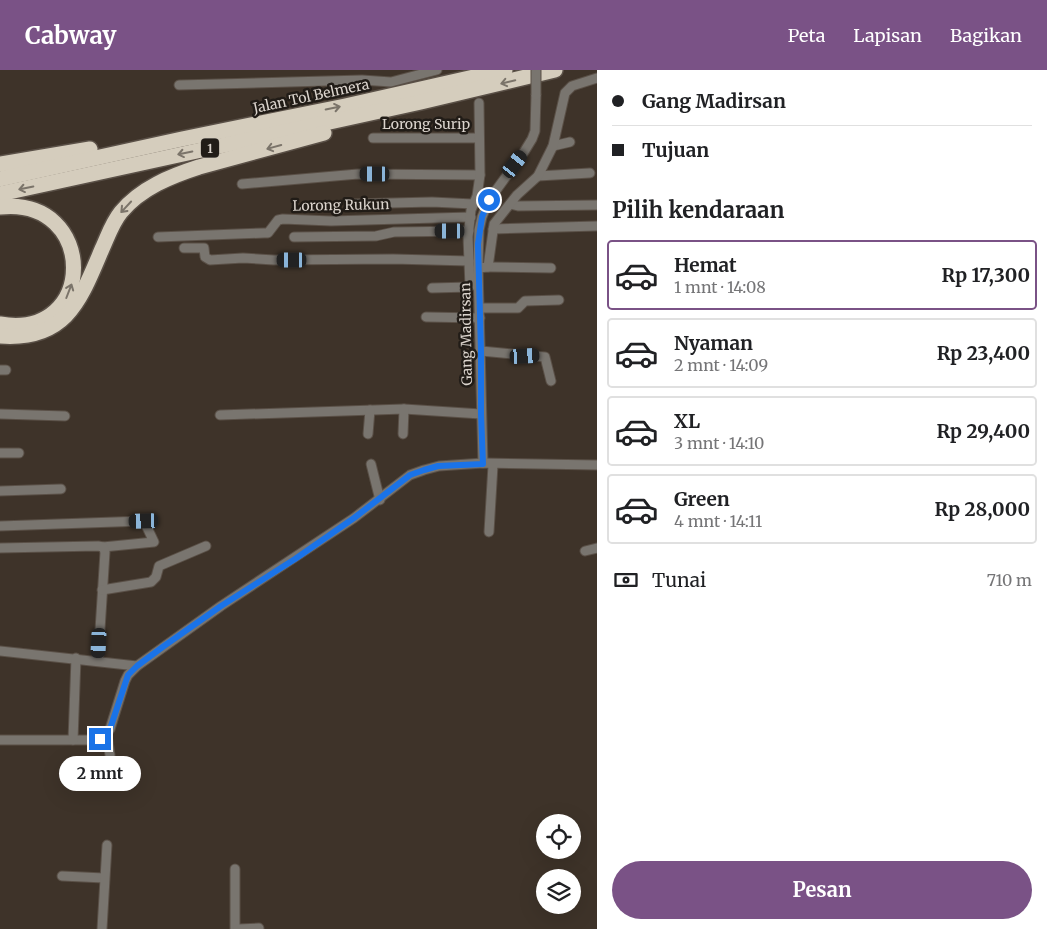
<!DOCTYPE html>
<html lang="id">
<meta charset="utf-8">
<style>
:root{--surface:#fff;--page:#f2f2f2;--text:#202124;--muted:#757577;--line:#e0e0e0;--accent:#7a5286}
body{margin:0;font-family:Merriweather,serif;background:var(--page);color:var(--text);height:100vh;display:flex;flex-direction:column;font-size:19px;white-space:nowrap}
*{box-sizing:border-box;margin:0}
p{font-size:16px;color:var(--muted)}
.icon{flex:none;width:28px;height:28px;fill:none;stroke:currentColor;stroke-width:2;stroke-linecap:round;stroke-linejoin:round}
.map{position:relative;flex:1;overflow:hidden}
.panel{display:flex;flex-direction:column;background:var(--surface);width:450px}
.panel>*{flex:none}
.banner{display:grid;align-content:center;height:110px;padding:0 15px;background:var(--surface)}
.buttons{position:absolute;left:536px;top:744px;display:grid;gap:10px}
.buttons a{display:grid;place-items:center;width:45px;height:45px;border-radius:50%;background:var(--surface);box-shadow:0 5px 20px #0002;font-size:25px}
.end{position:absolute;width:22px;height:22px;margin:-11px;border:6px solid #1a73e8;background:#fff;box-shadow:0 0 0 2px #fff}
.from{border-radius:50%}
.bubble{position:absolute;height:35px;border-radius:18px;background:var(--surface);box-shadow:0 5px 20px #0002;font-size:16px;font-weight:700;line-height:35px;text-align:center}
.car{position:absolute;width:15px;height:30px;margin:-15px -8px;border-radius:6px;box-shadow:0 0 4px 1px #0007;background:linear-gradient(#222 24%,#8ab4d8 0 40%,#222 0 76%,#8ab4d8 0 86%,#222 0)}
.banner b{display:flex;align-items:center;gap:18px;height:48px;font-size:19px}
.banner b+b{border-top:1px solid var(--line)}
.banner i{width:12px;height:12px;background:var(--text)}
ul{padding:0;list-style:none}
li{display:flex;align-items:center;gap:15px;height:70px;margin:0 10px 8px;padding:0 5px;border:2px solid var(--line);border-radius:5px}
li div{flex:1}
li b{display:block;font-size:19px}
li em{font-style:normal;font-weight:700}
li.on{border-color:var(--accent)}
li>.icon{width:45px;height:45px;stroke-width:1.5}
h2{padding:0 15px;font-size:22px;line-height:60px}
.pay{display:flex;align-items:center;gap:12px;height:55px;padding:0 15px;font-size:19px}
.pay p{margin-inline-start:auto}
.primary-button{display:flex;gap:10px;margin-top:auto;padding:10px 15px}
.primary-button a{flex:1;height:58px;border-radius:30px;background:var(--accent);color:#fff;font-size:20px;font-weight:700;line-height:58px;text-align:center}
header{display:flex;align-items:center;gap:30px;box-sizing:border-box;height:70px;padding:0 25px;background:var(--accent);color:#fff}
header strong{font-size:24px}
nav{display:flex;gap:28px;margin-inline-start:auto;font-size:18px}
main{display:flex;flex:1;min-height:0}
.map>svg:first-child{display:block}
.lines{fill:none;stroke-linecap:round;stroke-linejoin:round}
.street-casing{stroke:#5a5047;stroke-width:11}
.highway-casing{stroke:#5a5047;stroke-width:18}
.street{stroke:#79756f;stroke-width:9}
.highway{stroke:#d5cdbd;stroke-width:15}
.street-bridge-casing{stroke:#5a5047;stroke-width:11;stroke-linecap:butt}
.street-bridge{stroke:#79756f;stroke-width:9}
.oneway{stroke:#7b746a}
.route{stroke:#1a73e8;stroke-width:6}
.labels{text-anchor:middle;dominant-baseline:central;stroke-width:5;stroke-linejoin:round;paint-order:stroke}
.shield{fill:#211c17;stroke:#a39d96;stroke-width:1}
.shield-label{font-size:12px;font-weight:bold;fill:#dbd4cd}
.street-label{font-size:14px;fill:#dbd4cd;stroke:#211c17}
</style>
<header>
<strong>Cabway</strong>
<nav><a>Peta</a><a>Lapisan</a><a>Bagikan</a></nav>
</header>
<main>
<div class="map">
<svg width="597" height="859" viewBox="0 0 597 859">
<rect width="100%" height="100%" fill="#3e3329"/>
<g class="lines">
<g class="street-casing">
<g id="street">
<path d="M 179,15 L 362,10 L 391,12 L 437,0"/>
<path d="M 373,68 L 479,68"/>
<path d="M 553,76 L 570,72"/>
<path d="M 538,106 L 590,103"/>
<path d="M 242,114 L 358,104 L 480,105"/>
<path d="M 351,134 L 432,132 L 473,134"/>
<path d="M 510,134 L 518,136 L 597,135"/>
<path d="M 493,159 L 597,156"/>
<path d="M 158,167 L 264,163 L 268,163 L 278,150 L 283,149 L 331,151 L 471,147"/>
<path d="M 294,167 L 376,166 L 394,162 L 469,161"/>
<path d="M 184,178 L 204,178 L 205,187 L 210,190 L 243,188 L 274,190 L 393,189 L 469,191"/>
<path d="M 488,197 L 551,198"/>
<path d="M 478,198 L 488,197 L 494,154 L 517,125 L 538,106 L 553,76 L 565,23 L 572,16 L 597,8"/>
<path d="M 432,218 L 470,217 L 468,167 L 471,140 L 477,126 L 480,105 L 479,33"/>
<path d="M 480,238 L 518,238 L 525,231 L 559,230"/>
<path d="M 426,247 L 480,248"/>
<path d="M 481,281 L 545,287 L 551,311"/>
<path d="M 0,300 L 6,300"/>
<path d="M 0,344 L 65,346"/>
<path d="M 220,345 L 404,339 L 481,344"/>
<path d="M 368,364 L 370,340"/>
<path d="M 403,364 L 404,339"/>
<path d="M 0,383 L 19,383"/>
<path d="M 483,393 L 478,198 L 479,160 L 482,147 L 489,130 L 524,82 L 532,69 L 535,61 L 536,25"/>
<path d="M 371,394 L 380,430"/>
<path d="M 0,421 L 61,419"/>
<path d="M 0,456 L 144,451 L 154,472 L 103,477"/>
<path d="M 489,462 L 493,395"/>
<path d="M 0,478 L 98,476 L 103,477 L 105,482 L 98,591"/>
<path d="M 585,481 L 597,478"/>
<path d="M 102,520 L 151,512 L 156,507 L 159,496 L 206,476"/>
<path d="M 0,581 L 137,596"/>
<path d="M 107,665 L 110,685 L 109,703"/>
<path d="M 0,670 L 93,670 L 104,667 L 110,659 L 125,611 L 128,605 L 137,596 L 221,536 L 354,448 L 410,405 L 424,400 L 439,396 L 483,393 L 597,395"/>
<path d="M 73,670 L 76,588"/>
<path d="M 235,799 L 235,859"/>
<path d="M 62,806 L 104,808"/>
<path d="M 102,859 L 107,775"/>
<path d="M 238,859 L 259,858"/>
</g>
</g>
<g class="highway-casing">
<g id="highway">
<path d="M 0,94 L 90,79"/>
<path d="M 0,109 L 182,69 L 345,36 L 505,0"/>
<path d="M 0,124 L 421,32 L 555,0"/>
<path d="M 0,137 C 98,126 98,271 0,254"/>
<path d="M 0,266 C 66,271 80,231 102,179 C 108,166 112,153 121,142 C 141,118 171,106 199,97 L 324,63"/>
</g>
</g>
<use href="#street" class="street"/>
<use href="#highway" class="highway"/>
<g class="street-bridge-casing">
<path id="street-bridge" d="M 536,25 L 536,0"/>
</g>
<use href="#street-bridge" class="street-bridge"/>
</g>
<defs><path id="oneway-shaft" d="M-6 0H5M1.5-3L5.5 0L1.5 3" fill="none" stroke-width="1.6" stroke-linecap="round" stroke-linejoin="round" transform="scale(1.25)"/></defs>
<g class="oneway">
<use href="#oneway-shaft" transform="translate(508 12) rotate(166)"/>
<use href="#oneway-shaft" transform="translate(333 38) rotate(-12)"/>
<use href="#oneway-shaft" transform="translate(274 77) rotate(165)"/>
<use href="#oneway-shaft" transform="translate(185 83) rotate(168)"/>
<use href="#oneway-shaft" transform="translate(26 118) rotate(168)"/>
<use href="#oneway-shaft" transform="translate(126 137) rotate(133)"/>
<use href="#oneway-shaft" transform="translate(69 221) rotate(-69)"/>
</g>
<g class="lines">
<path class="route" d="M 100,669 L 107,665 L 110,659 L 128,605 L 137,596 L 164,576 L 221,536 L 295,489 L 354,448 L 410,405 L 424,400 L 438,396 L 483,394 L 481,344 L 481,281 L 478,174 L 482,147 L 489,130"/>
</g>
<g class="labels">
<rect class="shield" x="201" y="68.5" width="18" height="19" rx="4"/>
<g class="shield-label">
<text x="210" y="78">1</text>
</g>
<g class="street-label">
<text transform="translate(311 26) rotate(-12)">Jalan Tol Belmera</text>
<text x="426" y="54">Lorong Surip</text>
<text transform="translate(341 135) rotate(-1)">Lorong Rukun</text>
<text transform="translate(466 264) rotate(-91)">Gang Madirsan</text>
</g>
</g>
</svg>
<div class="buttons">
<a><svg class="icon" aria-label="locate" viewBox="0 0 24 24"><circle cx="12" cy="12" r="6"/><path d="M12 2v4M12 18v4M2 12h4M18 12h4"/></svg></a>
<a><svg class="icon" aria-label="layers" viewBox="0 0 24 24"><path d="M12 4l9 5-9 5-9-5zM3 14l9 5 9-5"/></svg></a>
</div>
<i class="end from" style="left:489px;top:130px"></i>
<i class="end" style="left:100px;top:669px"></i>
<div class="bubble" style="left:59px;top:686px;width:82px">2 mnt</div>
<i class="car" style="left:515px;top:94px;rotate:37deg"></i>
<i class="car" style="left:375px;top:104px;rotate:270deg"></i>
<i class="car" style="left:450px;top:161px;rotate:270deg"></i>
<i class="car" style="left:292px;top:190px;rotate:270deg"></i>
<i class="car" style="left:525px;top:286px;rotate:87deg"></i>
<i class="car" style="left:144px;top:451px;rotate:268deg"></i>
<i class="car" style="left:99px;top:573px;rotate:183deg"></i>
</div>
<section class="panel">
<div class="banner">
<b><i class="from"></i>Gang Madirsan</b>
<b><i></i>Tujuan</b>
</div>
<h2>Pilih kendaraan</h2>
<ul>
<li class="on"><svg class="icon" aria-label="car" viewBox="0 0 24 24"><path d="M5 17H2v-5l4-1 3-4h7l3 4 3 1v5h-3M9 17h6M6 11h13"/><circle cx="7" cy="17" r="2"/><circle cx="17" cy="17" r="2"/></svg><div><b>Hemat</b><p>1 mnt · 14:08</p></div><em>Rp 17,300</em></li>
<li><svg class="icon" aria-label="car" viewBox="0 0 24 24"><path d="M5 17H2v-5l4-1 3-4h7l3 4 3 1v5h-3M9 17h6M6 11h13"/><circle cx="7" cy="17" r="2"/><circle cx="17" cy="17" r="2"/></svg><div><b>Nyaman</b><p>2 mnt · 14:09</p></div><em>Rp 23,400</em></li>
<li><svg class="icon" aria-label="car" viewBox="0 0 24 24"><path d="M5 17H2v-5l4-1 3-4h7l3 4 3 1v5h-3M9 17h6M6 11h13"/><circle cx="7" cy="17" r="2"/><circle cx="17" cy="17" r="2"/></svg><div><b>XL</b><p>3 mnt · 14:10</p></div><em>Rp 29,400</em></li>
<li><svg class="icon" aria-label="car" viewBox="0 0 24 24"><path d="M5 17H2v-5l4-1 3-4h7l3 4 3 1v5h-3M9 17h6M6 11h13"/><circle cx="7" cy="17" r="2"/><circle cx="17" cy="17" r="2"/></svg><div><b>Green</b><p>4 mnt · 14:11</p></div><em>Rp 28,000</em></li>
</ul>
<div class="pay"><svg class="icon" aria-label="cash" viewBox="0 0 24 24"><path d="M3 7h18v10H3z"/><circle cx="12" cy="12" r="2"/></svg>Tunai<p>710 m</p></div>
<div class="primary-button"><a>Pesan</a></div>
</section>
</main>
